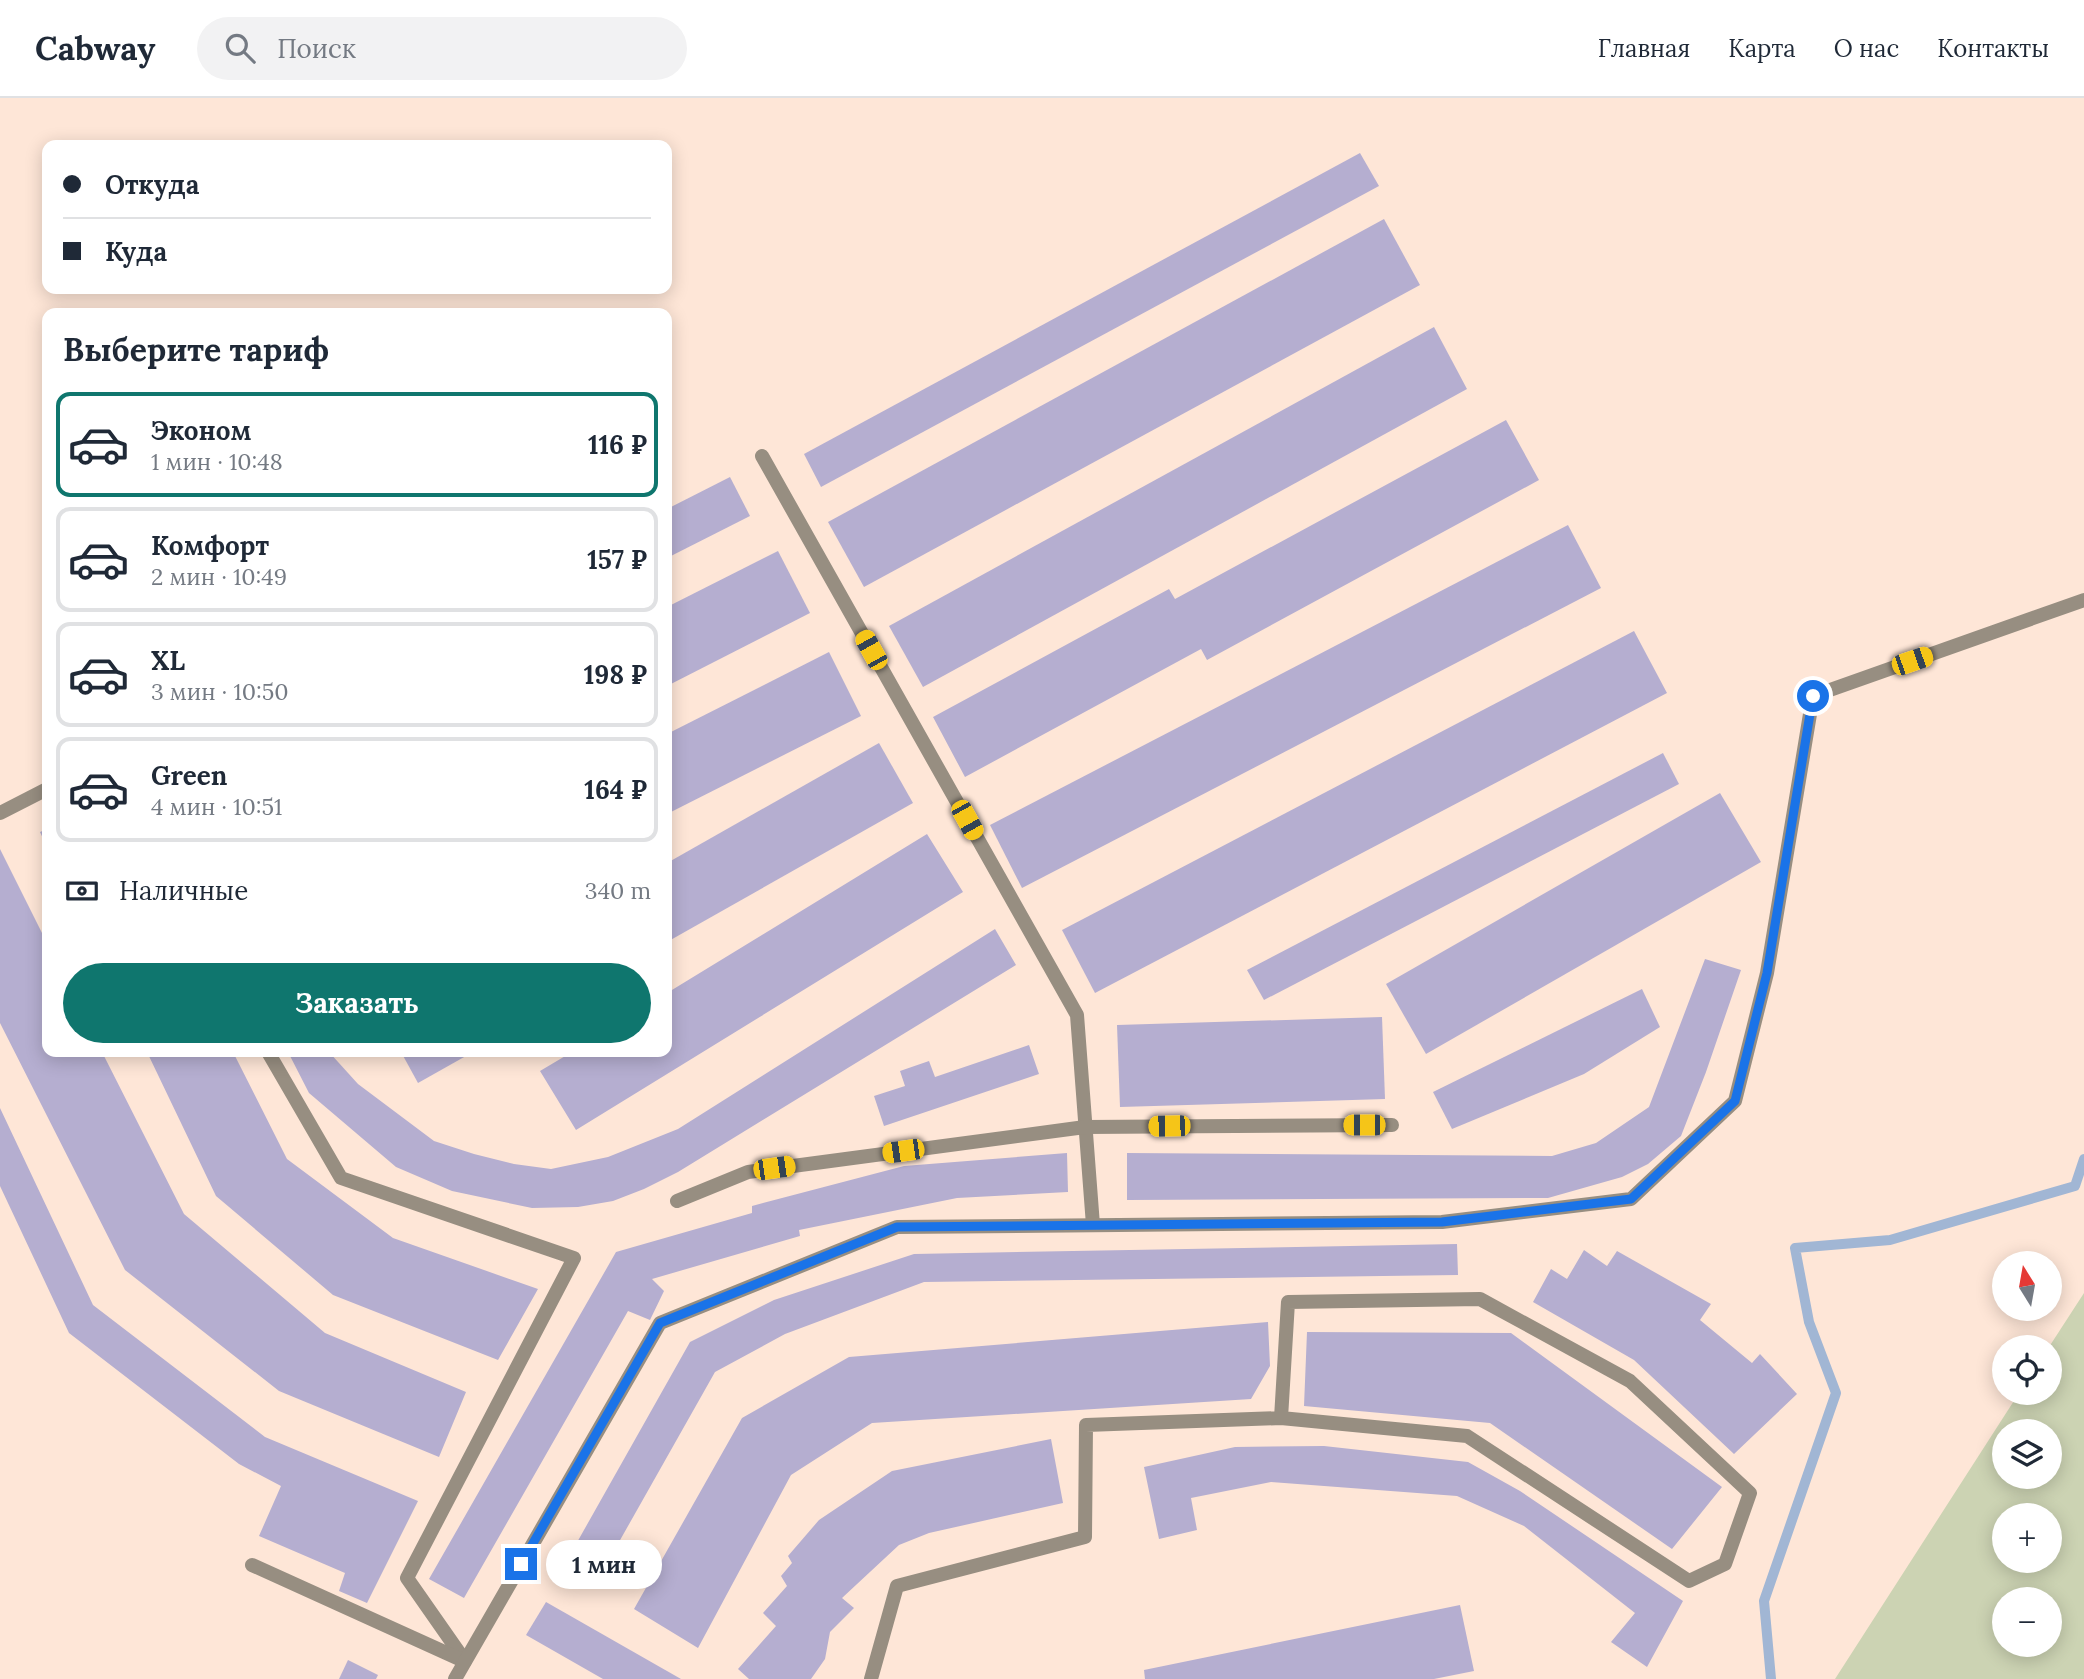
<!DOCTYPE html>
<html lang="ru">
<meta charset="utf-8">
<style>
:root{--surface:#fff;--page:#f2f2f3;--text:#1f2937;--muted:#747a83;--line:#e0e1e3;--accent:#0f766e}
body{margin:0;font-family:Lora,serif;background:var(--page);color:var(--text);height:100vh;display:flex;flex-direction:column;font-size:26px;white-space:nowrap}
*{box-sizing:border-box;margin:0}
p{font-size:23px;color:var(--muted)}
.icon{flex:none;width:38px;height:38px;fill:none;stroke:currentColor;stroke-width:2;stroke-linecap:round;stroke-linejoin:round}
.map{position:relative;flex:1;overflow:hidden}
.panel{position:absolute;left:42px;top:210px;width:630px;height:749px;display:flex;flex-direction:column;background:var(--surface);border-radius:14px;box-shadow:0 4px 18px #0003}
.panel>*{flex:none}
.top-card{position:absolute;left:42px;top:42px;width:630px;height:154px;border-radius:14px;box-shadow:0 4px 18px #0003;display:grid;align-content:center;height:154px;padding:0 21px;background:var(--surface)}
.needle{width:46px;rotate:349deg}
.tools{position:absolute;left:1992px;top:1153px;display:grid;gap:14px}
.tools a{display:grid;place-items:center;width:70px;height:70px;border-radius:50%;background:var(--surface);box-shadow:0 4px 18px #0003;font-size:35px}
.end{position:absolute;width:32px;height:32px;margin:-16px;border:9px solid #1a73e8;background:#fff;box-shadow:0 0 0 4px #fff}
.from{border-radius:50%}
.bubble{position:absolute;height:49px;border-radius:24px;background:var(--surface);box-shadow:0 4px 18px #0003;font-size:23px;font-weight:700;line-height:49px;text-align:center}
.car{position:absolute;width:21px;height:42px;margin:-21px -10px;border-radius:9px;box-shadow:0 0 5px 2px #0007;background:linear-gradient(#f5c518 24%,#345 0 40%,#f5c518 0 76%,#345 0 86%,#f5c518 0)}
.top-card b{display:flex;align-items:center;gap:24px;height:66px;font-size:26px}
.top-card b+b{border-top:2px solid var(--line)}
.top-card i{width:18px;height:18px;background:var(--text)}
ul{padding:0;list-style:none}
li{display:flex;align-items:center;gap:21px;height:105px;margin:0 14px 10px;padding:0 7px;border:4px solid var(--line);border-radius:14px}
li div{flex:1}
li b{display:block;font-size:26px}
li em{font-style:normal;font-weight:700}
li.on{border-color:var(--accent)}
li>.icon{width:63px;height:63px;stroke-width:1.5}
h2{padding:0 21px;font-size:32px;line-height:84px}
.pay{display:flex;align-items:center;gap:18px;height:77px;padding:0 21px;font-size:26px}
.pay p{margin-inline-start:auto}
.cta{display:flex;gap:14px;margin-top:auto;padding:14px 21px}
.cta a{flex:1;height:80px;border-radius:42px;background:var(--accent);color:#fff;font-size:28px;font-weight:700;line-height:80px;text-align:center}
header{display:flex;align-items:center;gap:42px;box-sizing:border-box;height:98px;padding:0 35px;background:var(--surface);border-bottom:2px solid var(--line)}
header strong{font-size:33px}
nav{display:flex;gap:38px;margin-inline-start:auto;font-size:24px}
.search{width:490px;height:63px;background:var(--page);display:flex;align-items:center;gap:18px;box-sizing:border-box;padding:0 24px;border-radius:38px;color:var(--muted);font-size:26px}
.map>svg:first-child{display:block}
.green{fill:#ccd3b3;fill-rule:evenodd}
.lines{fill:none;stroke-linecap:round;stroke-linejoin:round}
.stream{stroke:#a1b6d4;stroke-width:10}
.building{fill:#b5aed0}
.service{stroke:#978e81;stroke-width:14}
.route{stroke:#1a73e8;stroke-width:9}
</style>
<header>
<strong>Cabway</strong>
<div class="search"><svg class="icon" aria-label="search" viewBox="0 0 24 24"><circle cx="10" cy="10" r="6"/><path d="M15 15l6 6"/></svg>Поиск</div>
<nav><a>Главная</a><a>Карта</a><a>О нас</a><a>Контакты</a></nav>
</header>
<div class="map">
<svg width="2084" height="1581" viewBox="0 0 2084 1581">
<rect width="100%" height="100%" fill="#fee6d7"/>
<path class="green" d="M 2084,1195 L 2084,1581 L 1835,1581 L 2019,1295 L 2049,1295 L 2049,1249 ZM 2004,1334 L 2049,1334 L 2049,1379 L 2004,1379 ZM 2004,1418 L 2049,1418 L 2049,1463 L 2004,1463 ZM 2004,1502 L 2049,1502 L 2049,1547 L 2004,1547 Z"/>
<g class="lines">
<path class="stream" d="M 1771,1581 L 1764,1503 L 1836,1295 L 1809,1224 L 1795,1150 L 1890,1142 L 2075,1088 L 2084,1061"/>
</g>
<g class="building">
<path d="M 1360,55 L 1379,88 L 821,389 L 804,356 Z"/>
<path d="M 1384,121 L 1420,187 L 864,489 L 828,424 Z"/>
<path d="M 1434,229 L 1467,291 L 923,589 L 889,528 Z"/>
<path d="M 1506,322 L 1539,382 L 1207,562 L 1201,551 L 965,679 L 933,619 L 1169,491 L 1175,501 Z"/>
<path d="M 730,379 L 750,418 L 667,460 L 667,411 Z"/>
<path d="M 1568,427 L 1601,490 L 1022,790 L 990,727 Z"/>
<path d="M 778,453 L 810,515 L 667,588 L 667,509 Z"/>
<path d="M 1634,533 L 1667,595 L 1095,895 L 1062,832 Z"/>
<path d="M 829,554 L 861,618 L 667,716 L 667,636 Z"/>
<path d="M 879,645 L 913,705 L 667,844 L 667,765 Z"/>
<path d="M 1663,655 L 1679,686 L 1264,902 L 1247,872 Z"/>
<path d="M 1720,695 L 1761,764 L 1426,956 L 1386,886 Z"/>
<path d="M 47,731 L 47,749 L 40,734 Z"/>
<path d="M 927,736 L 963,794 L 576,1032 L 540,973 L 572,954 L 667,954 L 667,895 Z"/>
<path d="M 0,751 L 47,845 L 47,954 L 102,954 L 184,1116 L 325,1235 L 466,1294 L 439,1359 L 279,1293 L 125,1172 L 0,925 Z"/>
<path d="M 995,831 L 1016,867 L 678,1074 L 644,1091 L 613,1103 L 578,1109 L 532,1110 L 452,1093 L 396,1069 L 309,995 L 288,954 L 329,954 L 358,986 L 434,1043 L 474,1056 L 514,1066 L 551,1071 L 608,1059 L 678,1031 Z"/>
<path d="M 1705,861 L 1741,872 L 1706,974 L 1681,1038 L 1648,1066 L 1622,1079 L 1548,1100 L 1127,1102 L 1127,1055 L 1552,1058 L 1596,1045 L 1649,1009 Z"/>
<path d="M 1642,891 L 1660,929 L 1584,976 L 1452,1031 L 1433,994 Z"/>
<path d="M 1382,919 L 1385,1001 L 1120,1009 L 1117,927 Z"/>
<path d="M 1029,947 L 1039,976 L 884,1028 L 874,998 L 905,988 L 900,973 L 929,963 L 935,979 Z"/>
<path d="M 147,954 L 233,954 L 287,1061 L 393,1140 L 538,1191 L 498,1262 L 333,1197 L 216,1098 Z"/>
<path d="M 401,954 L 473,954 L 418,985 Z"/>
<path d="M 0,1010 L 93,1207 L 265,1339 L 418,1403 L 367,1505 L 339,1493 L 345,1475 L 259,1438 L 281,1388 L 239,1366 L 69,1235 L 0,1088 Z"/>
<path d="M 1067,1055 L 1068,1094 L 957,1100 L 799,1132 L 800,1138 L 652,1181 L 664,1193 L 650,1222 L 628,1213 L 464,1500 L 429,1481 L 616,1154 L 752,1115 L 752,1108 L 904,1068 Z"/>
<path d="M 1457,1146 L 1458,1177 L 924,1184 L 785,1236 L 715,1274 L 593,1490 L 562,1471 L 690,1244 L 774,1202 L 914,1156 Z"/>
<path d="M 1584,1152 L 1607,1168 L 1617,1153 L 1711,1206 L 1700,1222 L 1752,1265 L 1760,1256 L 1797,1296 L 1734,1356 L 1634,1262 L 1533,1204 L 1551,1171 L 1567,1181 Z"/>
<path d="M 1268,1224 L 1270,1268 L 1251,1301 L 872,1325 L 791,1377 L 698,1550 L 634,1511 L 742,1320 L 849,1259 Z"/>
<path d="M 1307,1234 L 1511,1235 L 1722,1389 L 1672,1451 L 1490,1325 L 1304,1308 Z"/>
<path d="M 1051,1341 L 1063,1405 L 929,1435 L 899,1447 L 842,1500 L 854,1510 L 830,1534 L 825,1561 L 811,1581 L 749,1581 L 738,1571 L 776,1528 L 763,1515 L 787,1488 L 781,1478 L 792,1465 L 788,1458 L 819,1422 L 892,1373 Z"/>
<path d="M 1324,1348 L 1468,1364 L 1520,1393 L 1683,1503 L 1647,1569 L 1611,1544 L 1635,1515 L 1524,1428 L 1457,1398 L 1271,1384 L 1191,1400 L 1197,1432 L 1159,1441 L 1144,1369 L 1235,1349 Z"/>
<path d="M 546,1504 L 681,1581 L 603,1581 L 526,1537 Z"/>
<path d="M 1460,1507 L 1474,1573 L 1434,1581 L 1145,1581 L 1144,1572 Z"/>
<path d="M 348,1562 L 378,1577 L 376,1581 L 339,1581 Z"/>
</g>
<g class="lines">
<g class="service">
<path d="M 762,358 L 1077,917 L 1093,1127"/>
<path d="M 0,715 L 47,691"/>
<path d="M 268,954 L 341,1080 L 574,1160 L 407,1480 L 465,1563"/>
<path d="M 677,1103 L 748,1074 L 1085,1029 L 1392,1027"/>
<path d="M 252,1467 L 464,1563"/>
<path d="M 455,1581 L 660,1225 L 897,1129 L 1442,1124 L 1631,1101 L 1735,1003 L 1767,875 L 1813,598 L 2084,502"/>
<path d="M 871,1581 L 897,1488 L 1085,1439 L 1086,1327 L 1281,1320 L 1467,1338 L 1689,1483 L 1725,1466 L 1750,1395 L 1630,1283 L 1480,1201 L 1288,1204 L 1281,1320"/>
</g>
</g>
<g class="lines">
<path class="route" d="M 521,1466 L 660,1225 L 897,1129 L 1442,1124 L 1631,1101 L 1735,1003 L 1767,875 L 1813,598"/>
</g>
</svg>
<div class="tools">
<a><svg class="needle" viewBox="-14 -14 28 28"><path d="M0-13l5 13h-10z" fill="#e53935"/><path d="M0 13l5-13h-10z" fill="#747a83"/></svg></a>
<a><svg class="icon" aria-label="locate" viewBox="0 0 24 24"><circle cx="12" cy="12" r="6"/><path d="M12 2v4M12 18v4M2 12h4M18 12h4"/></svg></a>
<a><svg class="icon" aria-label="layers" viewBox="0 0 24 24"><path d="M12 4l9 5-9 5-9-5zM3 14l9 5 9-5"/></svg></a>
<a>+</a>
<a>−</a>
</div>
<i class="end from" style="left:1813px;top:598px"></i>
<i class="end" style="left:521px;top:1466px"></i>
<div class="bubble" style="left:546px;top:1442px;width:116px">1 мин</div>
<i class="car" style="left:871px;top:552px;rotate:331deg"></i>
<i class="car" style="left:1912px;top:563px;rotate:71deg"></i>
<i class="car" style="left:967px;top:722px;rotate:151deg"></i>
<i class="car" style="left:1364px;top:1027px;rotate:270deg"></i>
<i class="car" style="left:1169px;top:1028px;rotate:269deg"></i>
<i class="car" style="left:903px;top:1053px;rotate:262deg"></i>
<i class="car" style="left:774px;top:1070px;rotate:82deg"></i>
<div class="top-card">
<b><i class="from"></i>Откуда</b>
<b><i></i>Куда</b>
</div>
<section class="panel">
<h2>Выберите тариф</h2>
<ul>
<li class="on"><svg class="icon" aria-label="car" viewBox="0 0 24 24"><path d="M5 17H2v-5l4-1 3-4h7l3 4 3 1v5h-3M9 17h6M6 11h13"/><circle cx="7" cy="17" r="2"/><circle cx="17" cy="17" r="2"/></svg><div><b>Эконом</b><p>1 мин · 10:48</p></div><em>116 ₽</em></li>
<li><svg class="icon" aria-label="car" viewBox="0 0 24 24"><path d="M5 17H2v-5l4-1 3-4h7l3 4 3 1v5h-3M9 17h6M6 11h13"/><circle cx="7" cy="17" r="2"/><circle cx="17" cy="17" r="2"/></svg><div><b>Комфорт</b><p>2 мин · 10:49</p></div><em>157 ₽</em></li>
<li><svg class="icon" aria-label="car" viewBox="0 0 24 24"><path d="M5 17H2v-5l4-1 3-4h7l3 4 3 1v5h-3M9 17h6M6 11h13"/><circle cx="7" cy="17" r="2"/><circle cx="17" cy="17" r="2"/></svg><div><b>XL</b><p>3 мин · 10:50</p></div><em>198 ₽</em></li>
<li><svg class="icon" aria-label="car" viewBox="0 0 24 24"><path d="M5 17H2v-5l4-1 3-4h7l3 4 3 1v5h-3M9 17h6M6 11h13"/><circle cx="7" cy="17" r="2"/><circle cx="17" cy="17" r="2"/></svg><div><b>Green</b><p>4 мин · 10:51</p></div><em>164 ₽</em></li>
</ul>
<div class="pay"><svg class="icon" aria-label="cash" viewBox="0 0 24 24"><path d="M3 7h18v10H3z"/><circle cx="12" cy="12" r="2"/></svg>Наличные<p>340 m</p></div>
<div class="cta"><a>Заказать</a></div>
</section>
</div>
